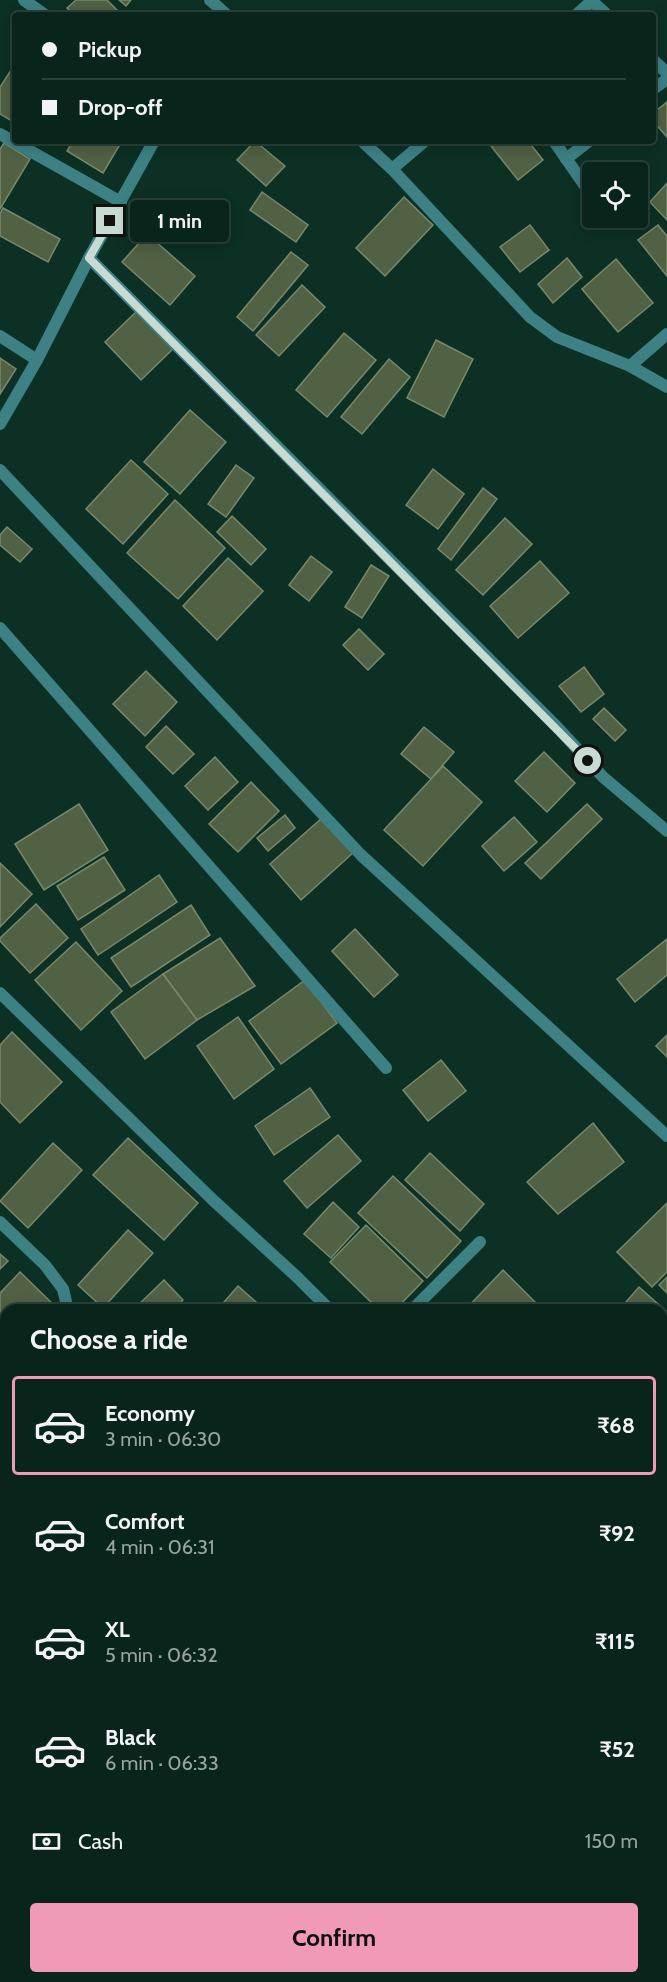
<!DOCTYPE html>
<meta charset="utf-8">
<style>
:root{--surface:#09241a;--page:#173027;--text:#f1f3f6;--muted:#99a4a2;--line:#294139;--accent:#f09ab7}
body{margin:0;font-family:Cabin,sans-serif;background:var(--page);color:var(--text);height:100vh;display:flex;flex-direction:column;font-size:22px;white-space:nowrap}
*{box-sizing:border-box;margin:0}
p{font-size:20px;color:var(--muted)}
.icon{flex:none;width:33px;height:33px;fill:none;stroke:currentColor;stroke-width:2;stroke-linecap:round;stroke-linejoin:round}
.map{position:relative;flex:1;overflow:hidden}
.sheet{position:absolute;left:0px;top:1304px;width:668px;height:680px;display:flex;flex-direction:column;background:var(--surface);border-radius:18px 18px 0 0;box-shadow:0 3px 15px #0003,0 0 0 2px var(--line)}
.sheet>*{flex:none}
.hud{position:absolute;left:12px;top:12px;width:644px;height:132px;border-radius:6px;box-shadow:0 3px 15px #0003,0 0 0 2px var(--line);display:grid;align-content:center;height:132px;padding:0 30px;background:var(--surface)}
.controls{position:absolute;left:582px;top:162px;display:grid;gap:12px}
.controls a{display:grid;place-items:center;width:66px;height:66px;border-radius:6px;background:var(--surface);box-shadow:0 3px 15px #0003,0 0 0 2px var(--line);font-size:30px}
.end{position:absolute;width:27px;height:27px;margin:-14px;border:8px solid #c8dbd2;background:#111;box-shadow:0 0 0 3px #111}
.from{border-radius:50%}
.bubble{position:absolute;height:42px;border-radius:6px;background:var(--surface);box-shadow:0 3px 15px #0003,0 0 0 2px var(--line);font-size:20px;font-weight:700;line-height:42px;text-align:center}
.hud b{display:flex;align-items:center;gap:21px;height:57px;font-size:22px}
.hud b+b{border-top:2px solid var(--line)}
.hud i{width:15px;height:15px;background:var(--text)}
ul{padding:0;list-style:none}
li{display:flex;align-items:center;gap:18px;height:99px;margin:0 12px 9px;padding:0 18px;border:3px solid transparent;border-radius:6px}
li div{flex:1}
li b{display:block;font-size:22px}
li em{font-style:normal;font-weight:700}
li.on{border-color:var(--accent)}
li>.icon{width:54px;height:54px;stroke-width:1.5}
h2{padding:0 30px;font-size:27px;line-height:72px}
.pay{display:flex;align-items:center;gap:15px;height:66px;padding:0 30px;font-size:22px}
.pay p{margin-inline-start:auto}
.action{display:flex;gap:12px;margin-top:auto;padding:12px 30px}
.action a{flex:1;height:69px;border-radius:6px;background:var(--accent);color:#111;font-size:24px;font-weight:700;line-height:69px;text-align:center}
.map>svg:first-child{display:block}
.building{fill:#516144;stroke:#78896b;stroke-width:1.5}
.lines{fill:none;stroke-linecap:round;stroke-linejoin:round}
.street{stroke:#3d8184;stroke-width:12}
.route{stroke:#c8dbd2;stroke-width:8}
</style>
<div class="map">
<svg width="667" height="1982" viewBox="0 0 667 1982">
<rect width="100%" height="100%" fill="#0c3023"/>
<g class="building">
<path d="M 76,0 L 107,0 L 121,14 L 74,15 L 67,8 Z"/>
<path d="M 119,0 L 131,0 L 126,6 Z"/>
<path d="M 15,64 L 15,123 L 0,114 L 0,87 Z"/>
<path d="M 667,102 L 667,137 L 652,120 L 652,114 Z"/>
<path d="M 73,141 L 122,141 L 103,173 L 67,151 Z"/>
<path d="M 255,141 L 285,166 L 266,186 L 237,160 Z"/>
<path d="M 487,141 L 528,141 L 543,160 L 518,180 Z"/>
<path d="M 4,143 L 30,159 L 0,209 L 0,149 Z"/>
<path d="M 667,183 L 667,220 L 650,202 Z"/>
<path d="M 262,192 L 308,225 L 296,242 L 250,210 Z"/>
<path d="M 404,197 L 433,225 L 385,276 L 356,248 Z"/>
<path d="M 3,208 L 60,239 L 48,262 L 0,236 L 0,214 Z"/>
<path d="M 530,225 L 549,250 L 520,272 L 500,247 Z"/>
<path d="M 658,225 L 667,236 L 667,276 L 638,240 Z"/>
<path d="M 147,234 L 195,276 L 170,305 L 122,262 Z"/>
<path d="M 291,252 L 308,265 L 253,331 L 237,317 Z"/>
<path d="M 567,258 L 582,277 L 553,303 L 538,284 Z"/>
<path d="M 616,259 L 653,303 L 618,332 L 582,289 Z"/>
<path d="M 302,285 L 325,307 L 279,356 L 256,335 Z"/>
<path d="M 140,308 L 176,346 L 141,380 L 105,342 Z"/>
<path d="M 344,333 L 376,360 L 327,417 L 296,390 Z"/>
<path d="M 436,340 L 473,359 L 444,417 L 407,398 Z"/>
<path d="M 0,358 L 16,369 L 0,394 Z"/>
<path d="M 389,359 L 410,377 L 362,434 L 341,417 Z"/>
<path d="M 190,410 L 226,442 L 180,494 L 144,462 Z"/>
<path d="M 131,460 L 168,494 L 123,544 L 86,509 Z"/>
<path d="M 236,465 L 254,478 L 226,517 L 208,504 Z"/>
<path d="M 433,469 L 464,494 L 438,529 L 406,505 Z"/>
<path d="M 483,488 L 497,499 L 451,560 L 438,549 Z"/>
<path d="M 175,500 L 225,548 L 178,599 L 127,553 Z"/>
<path d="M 232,516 L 266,549 L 251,565 L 217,532 Z"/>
<path d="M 505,518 L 532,544 L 483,595 L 456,570 Z"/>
<path d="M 7,527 L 32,549 L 20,562 L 0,545 L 0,535 Z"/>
<path d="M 311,556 L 332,572 L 309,601 L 289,585 Z"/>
<path d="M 228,558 L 263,591 L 217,640 L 183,606 Z"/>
<path d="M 540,561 L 569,593 L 518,638 L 490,606 Z"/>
<path d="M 371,565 L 389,576 L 362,618 L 345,607 Z"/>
<path d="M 359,629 L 384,654 L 368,670 L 343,645 Z"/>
<path d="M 584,667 L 604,694 L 581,712 L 559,686 Z"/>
<path d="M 146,671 L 177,702 L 145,736 L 113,704 Z"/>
<path d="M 604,708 L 626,730 L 615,741 L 593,719 Z"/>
<path d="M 166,726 L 194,754 L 173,774 L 146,747 Z"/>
<path d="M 424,727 L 454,752 L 431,779 L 401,754 Z"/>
<path d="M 544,752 L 575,783 L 547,812 L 515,781 Z"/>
<path d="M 215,757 L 238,782 L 208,810 L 185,786 Z"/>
<path d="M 443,766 L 482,802 L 423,866 L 384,830 Z"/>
<path d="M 251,782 L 279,811 L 238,852 L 209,824 Z"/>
<path d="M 79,804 L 108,850 L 44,890 L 15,844 Z"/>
<path d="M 587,804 L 602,819 L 541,879 L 525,863 Z"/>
<path d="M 285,815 L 295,828 L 268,851 L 257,838 Z"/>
<path d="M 323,817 L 354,852 L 301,900 L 270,864 Z"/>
<path d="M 514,817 L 537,842 L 504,871 L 482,846 Z"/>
<path d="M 104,857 L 125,890 L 78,920 L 57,886 Z"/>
<path d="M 0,863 L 32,894 L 0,927 Z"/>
<path d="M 159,875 L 177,902 L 98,955 L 81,929 Z"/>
<path d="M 36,904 L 68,938 L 30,973 L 0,941 L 0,938 Z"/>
<path d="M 191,905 L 210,935 L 131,987 L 111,958 Z"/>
<path d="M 355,929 L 398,975 L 374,997 L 332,951 Z"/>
<path d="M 220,938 L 255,986 L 197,1020 L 163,974 Z"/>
<path d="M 667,939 L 667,975 L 635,1002 L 617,979 Z"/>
<path d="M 76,942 L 122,991 L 81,1030 L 35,980 Z"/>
<path d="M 163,974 L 197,1020 L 145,1059 L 111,1012 Z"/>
<path d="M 305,980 L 337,1023 L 281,1064 L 249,1021 Z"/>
<path d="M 238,1017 L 274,1069 L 234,1099 L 197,1046 Z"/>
<path d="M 12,1032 L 62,1082 L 20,1123 L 0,1102 L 0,1045 Z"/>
<path d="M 667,1035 L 667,1057 L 656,1046 Z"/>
<path d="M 441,1060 L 466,1091 L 428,1121 L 403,1090 Z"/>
<path d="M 310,1088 L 330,1117 L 274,1155 L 255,1126 Z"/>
<path d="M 593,1123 L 624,1162 L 558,1214 L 527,1182 Z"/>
<path d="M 338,1135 L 361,1161 L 307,1208 L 284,1181 Z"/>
<path d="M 128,1138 L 198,1203 L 164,1240 L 93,1175 Z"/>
<path d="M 53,1143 L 82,1170 L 28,1228 L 0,1201 Z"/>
<path d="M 430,1153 L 484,1204 L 460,1231 L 405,1180 Z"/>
<path d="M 393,1176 L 461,1241 L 427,1278 L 358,1213 Z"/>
<path d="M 333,1202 L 359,1227 L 331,1258 L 304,1234 Z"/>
<path d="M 667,1203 L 667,1272 L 652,1287 L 617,1252 Z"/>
<path d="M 366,1225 L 423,1281 L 395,1310 L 379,1310 L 330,1262 Z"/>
<path d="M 128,1230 L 153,1253 L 103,1308 L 78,1285 Z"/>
<path d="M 0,1254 L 8,1261 L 0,1269 Z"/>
<path d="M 503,1270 L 543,1310 L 465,1310 Z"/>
<path d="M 20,1272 L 58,1309 L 6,1310 L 6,1344 L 0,1338 L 0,1293 Z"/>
<path d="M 667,1277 L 667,1293 L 659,1285 Z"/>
<path d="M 164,1280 L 183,1300 L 174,1310 L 133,1310 Z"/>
<path d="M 238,1286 L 265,1310 L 217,1310 Z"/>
<path d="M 639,1287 L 667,1312 L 666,1380 L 662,1376 L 662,1310 L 619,1310 Z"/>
<path d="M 662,1485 L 667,1490 L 667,1502 L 662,1508 Z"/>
<path d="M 667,1524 L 667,1594 L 662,1600 L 662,1530 Z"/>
<path d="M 6,1687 L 6,1746 L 0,1751 L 0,1692 Z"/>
<path d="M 667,1707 L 667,1740 L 662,1745 L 662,1712 Z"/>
<path d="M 662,1832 L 667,1839 L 667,1880 L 662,1884 Z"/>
<path d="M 667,1893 L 667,1956 L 662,1960 L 662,1897 Z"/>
<path d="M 538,1977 L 637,1977 L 630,1982 L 539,1982 L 537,1978 Z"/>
</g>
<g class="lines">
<g class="street">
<path d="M 24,0 L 45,15"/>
<path d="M 210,0 L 227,15"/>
<path d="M 591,0 L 607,15"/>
<path d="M 576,15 L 593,0"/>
<path d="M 652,59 L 667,73"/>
<path d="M 652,90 L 667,79"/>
<path d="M 0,134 L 121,202"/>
<path d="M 362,141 L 392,169 L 425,141"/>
<path d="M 554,141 L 592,196"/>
<path d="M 566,159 L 589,141"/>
<path d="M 392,169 L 530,317 L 557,337 L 630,366 L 667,334"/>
<path d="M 89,258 L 558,728 L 603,777 L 667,831"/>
<path d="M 0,336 L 37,360"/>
<path d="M 630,366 L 667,387"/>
<path d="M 0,424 L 37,360 L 89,258 L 154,141"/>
<path d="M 0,470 L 361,855 L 667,1136"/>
<path d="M 0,628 L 386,1068"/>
<path d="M 0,993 L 214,1201 L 297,1277 L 330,1310"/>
<path d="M 0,1222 L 45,1265 L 63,1289 L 68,1310"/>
<path d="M 412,1310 L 480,1242"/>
<path d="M 662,1410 L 667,1405"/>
<path d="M 0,1411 L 6,1406"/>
<path d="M 0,1583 L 6,1591"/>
<path d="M 662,1633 L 667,1639"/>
<path d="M 0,1830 L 6,1837"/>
<path d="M 117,1977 L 121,1982"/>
<path d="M 282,1977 L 286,1982"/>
<path d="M 519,1977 L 523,1982"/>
</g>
</g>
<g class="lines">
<path class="route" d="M 110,221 L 89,258 L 588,761"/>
</g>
</svg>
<div class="controls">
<a><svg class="icon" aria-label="locate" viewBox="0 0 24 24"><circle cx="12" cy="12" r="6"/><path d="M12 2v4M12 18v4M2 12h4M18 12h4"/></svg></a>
</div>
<i class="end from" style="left:588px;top:761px"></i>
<i class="end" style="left:110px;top:221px"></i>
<div class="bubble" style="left:130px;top:200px;width:99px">1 min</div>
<div class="hud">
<b><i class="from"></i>Pickup</b>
<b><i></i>Drop-off</b>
</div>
<section class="sheet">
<h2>Choose a ride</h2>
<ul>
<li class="on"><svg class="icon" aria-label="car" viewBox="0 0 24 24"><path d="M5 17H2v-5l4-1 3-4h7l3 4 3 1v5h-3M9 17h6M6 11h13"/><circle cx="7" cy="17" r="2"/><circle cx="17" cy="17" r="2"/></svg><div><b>Economy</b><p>3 min · 06:30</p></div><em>₹68</em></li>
<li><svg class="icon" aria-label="car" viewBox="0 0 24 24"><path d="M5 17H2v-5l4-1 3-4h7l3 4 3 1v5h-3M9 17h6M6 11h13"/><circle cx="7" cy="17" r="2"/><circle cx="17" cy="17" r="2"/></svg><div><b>Comfort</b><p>4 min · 06:31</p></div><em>₹92</em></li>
<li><svg class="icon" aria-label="car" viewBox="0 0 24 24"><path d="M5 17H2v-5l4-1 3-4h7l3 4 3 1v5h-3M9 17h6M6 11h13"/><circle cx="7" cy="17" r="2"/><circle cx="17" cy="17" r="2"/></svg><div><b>XL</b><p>5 min · 06:32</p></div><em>₹115</em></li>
<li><svg class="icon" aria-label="car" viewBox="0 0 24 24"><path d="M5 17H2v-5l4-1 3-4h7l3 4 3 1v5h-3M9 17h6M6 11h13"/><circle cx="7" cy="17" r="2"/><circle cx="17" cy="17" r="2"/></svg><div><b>Black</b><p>6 min · 06:33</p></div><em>₹52</em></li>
</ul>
<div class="pay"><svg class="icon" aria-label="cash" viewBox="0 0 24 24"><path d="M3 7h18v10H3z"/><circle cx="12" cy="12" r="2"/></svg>Cash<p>150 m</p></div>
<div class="action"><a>Confirm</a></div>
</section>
</div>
